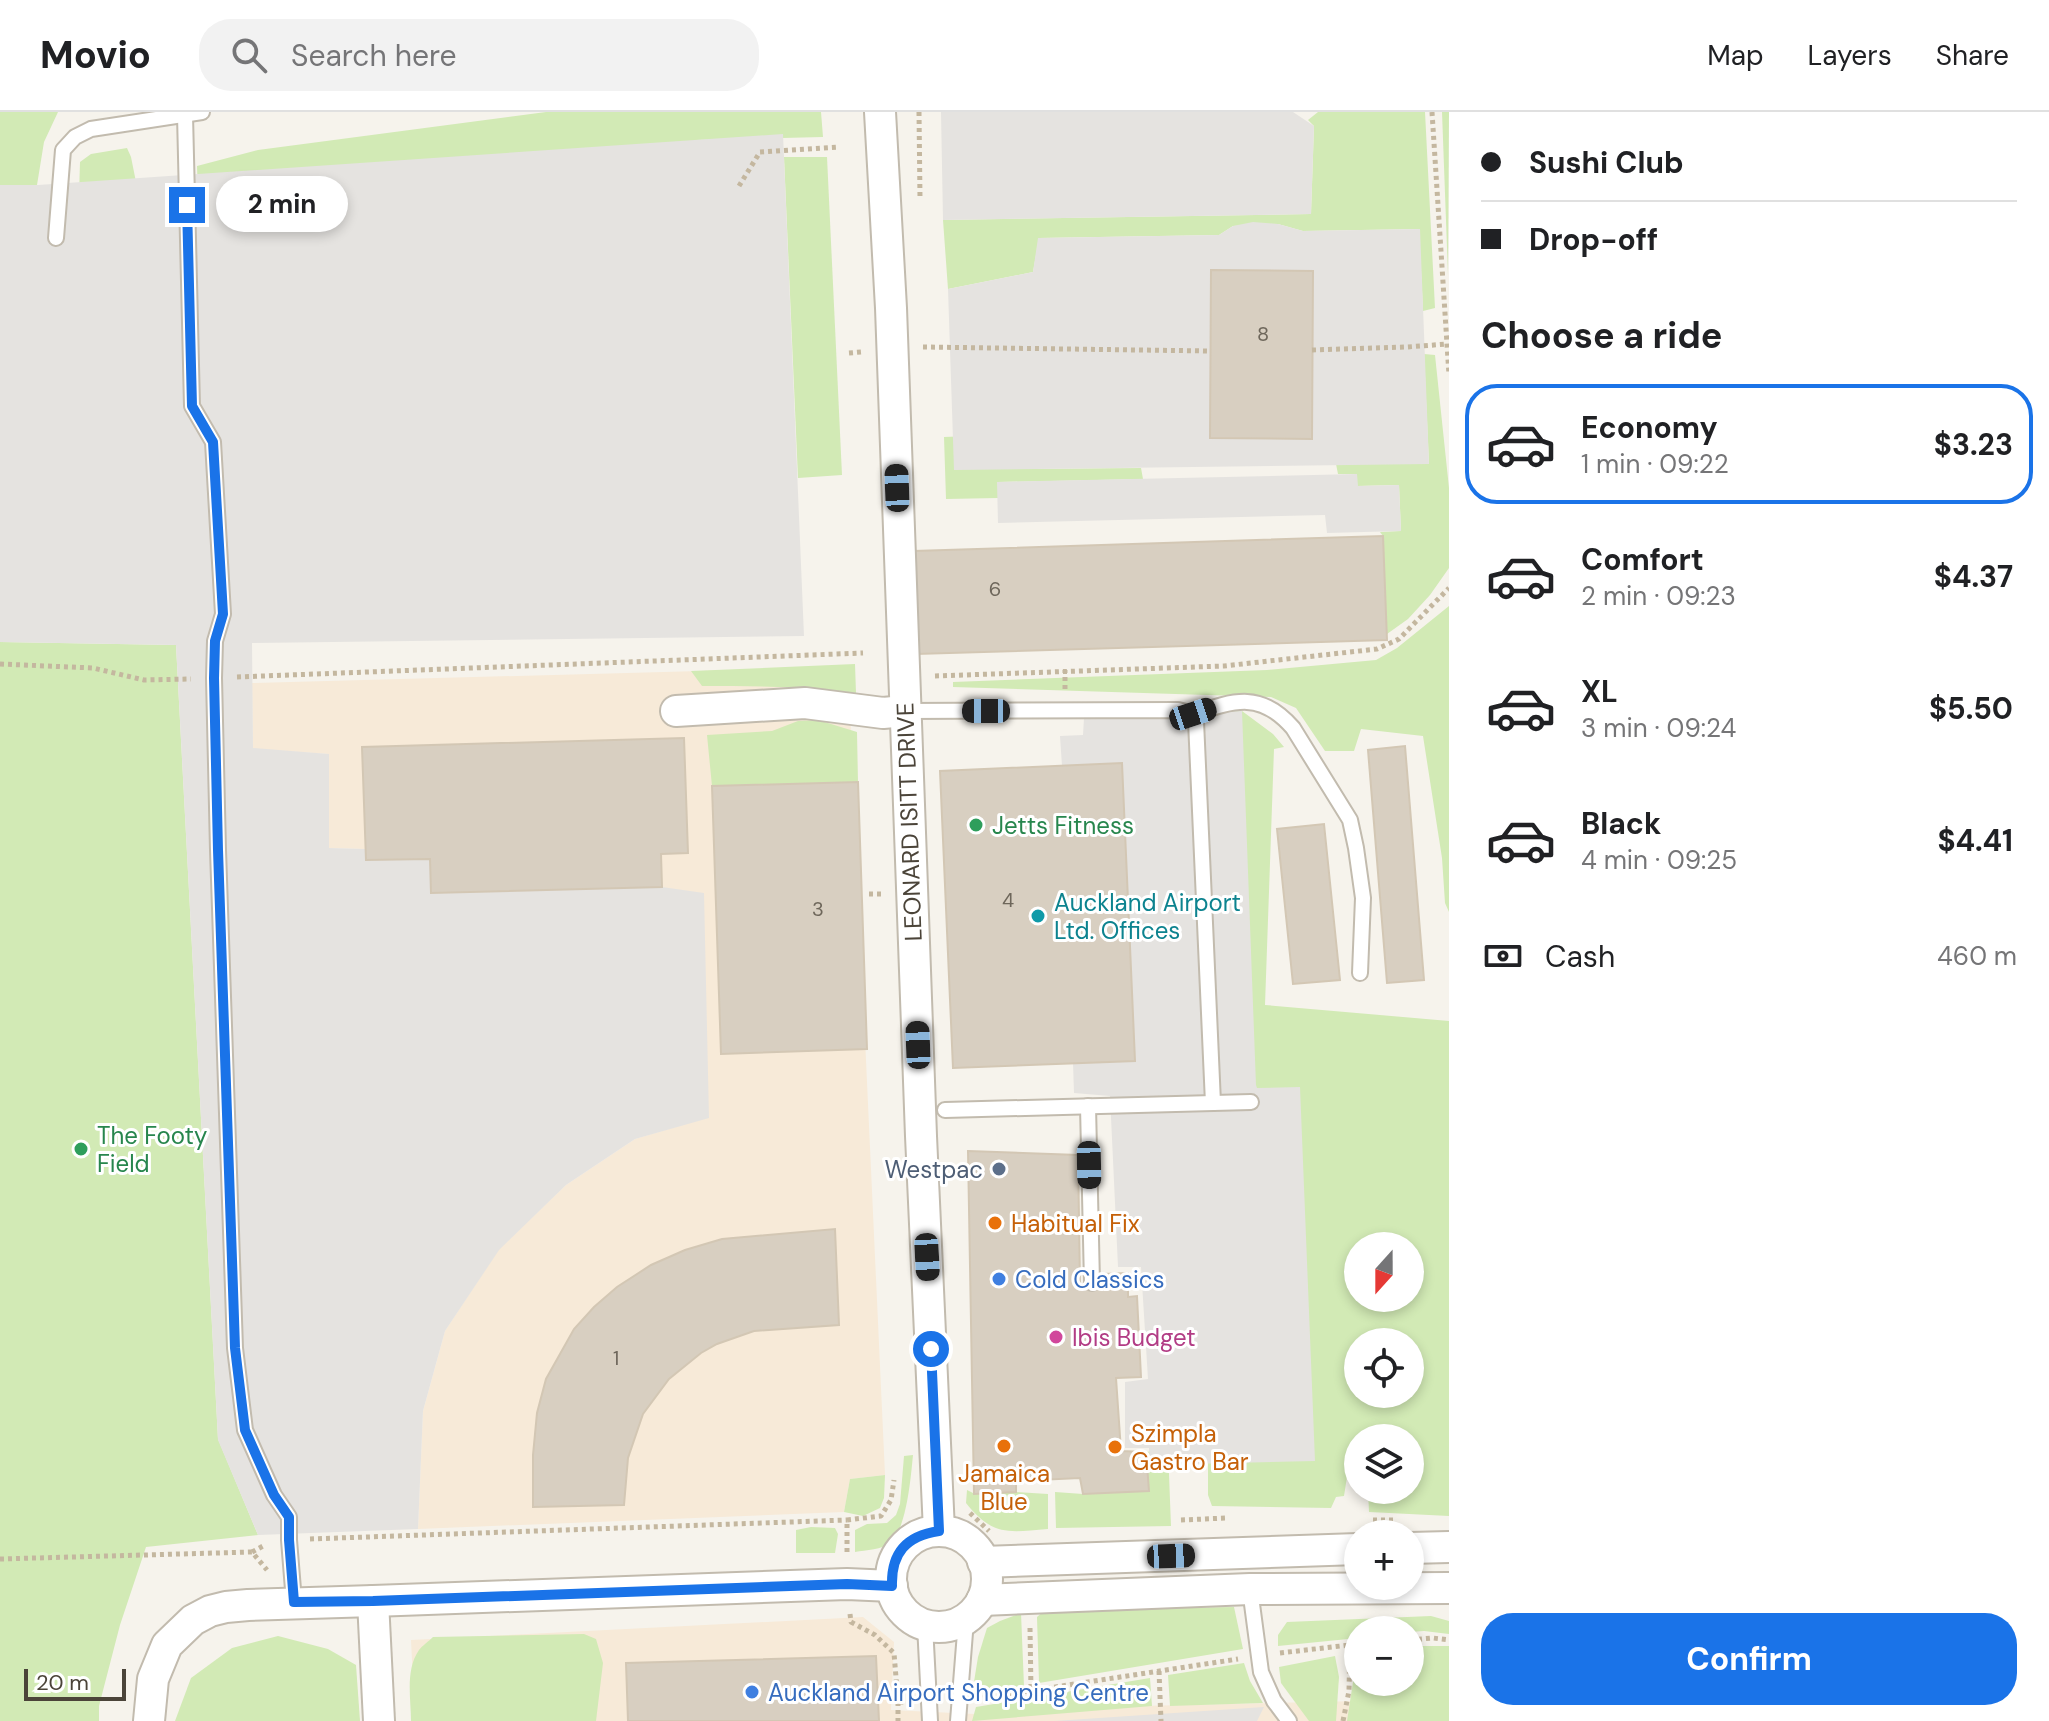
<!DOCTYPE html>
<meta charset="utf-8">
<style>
:root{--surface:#fff;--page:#f2f2f2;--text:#202124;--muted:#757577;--line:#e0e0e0;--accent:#1a73e8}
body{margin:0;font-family:"DM Sans",sans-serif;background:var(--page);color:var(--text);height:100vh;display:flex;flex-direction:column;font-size:30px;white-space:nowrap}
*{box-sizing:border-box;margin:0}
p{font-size:26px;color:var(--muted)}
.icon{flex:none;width:44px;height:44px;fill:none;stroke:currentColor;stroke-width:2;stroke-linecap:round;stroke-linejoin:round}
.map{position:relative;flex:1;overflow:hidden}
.drawer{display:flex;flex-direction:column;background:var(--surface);width:600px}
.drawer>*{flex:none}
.guide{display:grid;align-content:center;height:176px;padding:0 32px;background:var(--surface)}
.needle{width:52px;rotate:201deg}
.tools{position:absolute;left:1344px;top:1120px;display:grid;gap:16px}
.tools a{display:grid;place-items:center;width:80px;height:80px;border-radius:50%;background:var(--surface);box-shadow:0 4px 12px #0003;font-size:40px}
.scale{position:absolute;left:24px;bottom:20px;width:102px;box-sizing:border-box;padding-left:8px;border:4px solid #4b4439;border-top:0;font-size:22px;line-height:28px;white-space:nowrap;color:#4b4439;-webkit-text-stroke:6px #fff;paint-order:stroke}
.end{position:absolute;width:36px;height:36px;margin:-18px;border:10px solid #1a73e8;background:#fff;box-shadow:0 0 0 4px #fff}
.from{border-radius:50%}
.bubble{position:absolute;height:56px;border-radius:28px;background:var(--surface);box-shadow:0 4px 12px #0003;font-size:26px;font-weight:700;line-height:56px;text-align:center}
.car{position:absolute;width:24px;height:48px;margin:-24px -12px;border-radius:10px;box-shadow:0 0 6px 2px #0007;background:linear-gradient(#222 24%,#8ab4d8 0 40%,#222 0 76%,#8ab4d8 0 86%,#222 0)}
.guide b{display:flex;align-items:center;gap:28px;height:76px;font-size:30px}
.guide b+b{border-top:2px solid var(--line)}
.guide i{width:20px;height:20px;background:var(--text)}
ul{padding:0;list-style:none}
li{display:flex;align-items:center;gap:24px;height:120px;margin:0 16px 12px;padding:0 16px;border:4px solid transparent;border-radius:32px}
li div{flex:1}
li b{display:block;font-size:30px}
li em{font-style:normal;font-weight:700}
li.active{border-color:var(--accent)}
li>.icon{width:72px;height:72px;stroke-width:1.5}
h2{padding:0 32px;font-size:36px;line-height:96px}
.pay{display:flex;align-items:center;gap:20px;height:88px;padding:0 32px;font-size:30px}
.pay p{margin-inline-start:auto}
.button{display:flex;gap:16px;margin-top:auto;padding:16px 32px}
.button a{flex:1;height:92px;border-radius:32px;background:var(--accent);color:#fff;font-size:32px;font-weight:700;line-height:92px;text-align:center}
header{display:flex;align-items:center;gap:48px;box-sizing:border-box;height:112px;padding:0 40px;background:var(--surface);border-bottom:2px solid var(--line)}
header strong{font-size:38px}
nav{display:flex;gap:44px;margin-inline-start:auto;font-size:28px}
.search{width:560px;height:72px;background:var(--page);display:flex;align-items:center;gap:20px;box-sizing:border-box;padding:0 28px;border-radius:32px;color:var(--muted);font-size:30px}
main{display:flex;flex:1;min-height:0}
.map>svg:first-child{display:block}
.commercial{fill:#f7ead8}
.green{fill:#d2eab5;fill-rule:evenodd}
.parking{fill:#e5e3e0}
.building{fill:#d8cfc1;stroke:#d3c7b4;stroke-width:2}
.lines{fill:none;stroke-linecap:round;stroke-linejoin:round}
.lane-casing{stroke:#c2bbae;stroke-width:18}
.street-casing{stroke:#c2bbae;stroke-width:34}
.path{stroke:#c4b79f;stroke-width:5;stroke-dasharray:4 4;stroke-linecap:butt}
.lane{stroke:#fff;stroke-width:14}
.street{stroke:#fff;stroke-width:30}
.route{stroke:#1a73e8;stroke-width:10}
.leisure-dot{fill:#2e9e5b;stroke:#fff;stroke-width:3}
.culture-dot{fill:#0f9aa8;stroke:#fff;stroke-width:3}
.service-dot{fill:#5c6f8a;stroke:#fff;stroke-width:3}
.food-dot{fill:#e8710a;stroke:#fff;stroke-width:3}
.shop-dot{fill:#3f7fe0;stroke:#fff;stroke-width:3}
.hotel-dot{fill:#d1479c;stroke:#fff;stroke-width:3}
.labels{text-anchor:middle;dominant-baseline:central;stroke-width:6;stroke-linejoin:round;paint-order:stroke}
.number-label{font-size:20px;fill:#6e675b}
.street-label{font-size:24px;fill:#4b4439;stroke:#fff}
.leisure-label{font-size:24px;fill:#27864d;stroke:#fff;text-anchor:start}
.culture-label{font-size:24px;fill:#0d838f;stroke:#fff;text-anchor:start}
.service-label{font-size:24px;fill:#4e5e75;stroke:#fff;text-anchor:end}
.food-label{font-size:24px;fill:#c56008;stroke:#fff;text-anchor:start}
.shop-label{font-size:24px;fill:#366cbe;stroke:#fff;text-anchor:start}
.hotel-label{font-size:24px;fill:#b23c85;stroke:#fff;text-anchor:start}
</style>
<header>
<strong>Movio</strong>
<div class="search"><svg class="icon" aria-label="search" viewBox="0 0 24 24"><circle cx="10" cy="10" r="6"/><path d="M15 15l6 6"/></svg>Search here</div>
<nav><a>Map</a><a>Layers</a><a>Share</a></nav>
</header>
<main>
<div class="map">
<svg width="1449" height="1609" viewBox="0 0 1449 1609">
<rect width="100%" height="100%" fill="#f6f3ec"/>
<g class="commercial">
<path d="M 848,555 L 885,1363 L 850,1367 L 844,1400 L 418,1417 L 423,1299 L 445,1219 L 499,1137 L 566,1073 L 635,1027 L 709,1005 L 662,775 L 431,781 L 366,748 L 365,737 L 329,736 L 329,642 L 253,637 L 252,571 Z"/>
<path d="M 863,1505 L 894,1530 L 891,1598 L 975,1602 L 1139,1594 L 1361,1589 L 1361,1609 L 415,1609 L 411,1528 Z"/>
</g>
<g class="green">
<path d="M 0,0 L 58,0 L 44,30 L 37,73 L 0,73 Z"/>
<path d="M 546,0 L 821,0 L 823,25 L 696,28 L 205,293 L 197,54 L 258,38 Z"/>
<path d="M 1318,0 L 1425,0 L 1435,196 L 1423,199 L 1419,117 L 1303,119 L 1278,112 L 1233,114 L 1219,123 L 1039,126 L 1033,160 L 948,177 L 943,108 L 1311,102 L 1314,14 L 1308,8 Z"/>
<path d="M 1442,0 L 1449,0 L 1448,163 Z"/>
<path d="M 127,36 L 131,45 L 139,85 L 79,84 L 80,50 L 91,42 Z"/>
<path d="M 784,45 L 827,45 L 842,363 L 798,366 Z"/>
<path d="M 1424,242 L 1435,243 L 1449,376 L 1449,456 L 1430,483 L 1408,507 L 1387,522 L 1383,424 L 1380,420 L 1401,419 L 1399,373 L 1357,374 L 1357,362 L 1338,362 L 1336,352 L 1429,352 Z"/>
<path d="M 996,323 L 1033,357 L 1141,356 L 1143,367 L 998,370 L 998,386 L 946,387 L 944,325 Z"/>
<path d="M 1449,494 L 1449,800 L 1445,791 L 1442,746 L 1423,624 L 1361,617 L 1354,639 L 1325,639 L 1296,596 L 1271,585 L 953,575 L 953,570 L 1267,558 L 1376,548 L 1397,536 Z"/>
<path d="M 0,530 L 176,533 L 218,1327 L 258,1423 L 146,1435 L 120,1513 L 99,1594 L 99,1609 L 0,1609 Z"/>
<path d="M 855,552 L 856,581 C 805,574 754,574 702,574 L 691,559 Z"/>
<path d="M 1242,599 L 1273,622 L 1284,635 L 1274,637 L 1265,893 L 1449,909 L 1449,1404 L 1369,1400 L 1368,1378 L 1410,1378 L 1410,1326 L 1358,1326 L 1358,1365 L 1347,1365 L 1344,1384 L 1336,1385 L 1331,1396 L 1212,1394 L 1208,1383 L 1208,1329 L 1218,1350 L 1281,1349 L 1256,981 L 1218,600 ZM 1358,1134 L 1410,1134 L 1410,1186 L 1358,1186 ZM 1358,1230 L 1410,1230 L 1410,1282 L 1358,1282 Z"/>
<path d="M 818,608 L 857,620 L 858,670 L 712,674 L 707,623 L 772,619 L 798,609 Z"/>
<path d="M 1168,1337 L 1171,1414 L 1056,1416 L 1055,1380 L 1083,1382 L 1148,1379 L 1146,1340 Z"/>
<path d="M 913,1343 C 911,1363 907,1416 891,1430 C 882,1438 866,1438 855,1440 L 855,1418 L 867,1412 L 887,1411 L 896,1403 L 900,1392 L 904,1344 Z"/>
<path d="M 885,1363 L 884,1386 L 880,1396 L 863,1404 L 844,1400 L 850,1367 Z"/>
<path d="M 967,1378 L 975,1382 L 1016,1380 L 1048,1382 L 1048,1417 C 1009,1420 993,1425 966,1391 Z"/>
<path d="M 811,1415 L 835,1416 L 838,1422 L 835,1441 L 796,1441 L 796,1418 Z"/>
<path d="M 1234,1495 L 1243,1537 L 1039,1571 L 1037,1505 L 1045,1498 Z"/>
<path d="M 1021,1501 L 1024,1574 L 972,1582 L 978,1545 L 987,1516 L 1000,1509 Z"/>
<path d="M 1431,1504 L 1449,1509 L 1449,1522 L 1424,1519 L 1410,1520 L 1410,1518 L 1358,1518 L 1358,1526 L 1278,1534 L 1278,1523 L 1287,1510 Z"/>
<path d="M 584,1522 L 596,1527 L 603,1551 L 596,1609 L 411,1609 C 411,1587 405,1558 419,1538 C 422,1534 429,1529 433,1525 Z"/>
<path d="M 278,1524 L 328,1537 L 356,1553 L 360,1609 L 175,1609 L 191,1566 L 232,1536 Z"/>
<path d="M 1410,1534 L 1449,1534 L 1449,1609 L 1347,1609 L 1357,1544 L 1358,1570 L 1410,1570 Z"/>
<path d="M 1335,1544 L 1339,1565 L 1336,1609 L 1309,1609 L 1281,1571 L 1279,1555 Z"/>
<path d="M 1244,1551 L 1250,1569 L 1263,1591 L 1170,1594 L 1168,1563 Z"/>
<path d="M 1150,1566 L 1152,1594 L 972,1609 L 976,1595 Z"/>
</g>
<g class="parking">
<path d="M 941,0 L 1293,0 L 1314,14 L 1311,102 L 943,108 Z"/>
<path d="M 783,22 L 804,524 L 252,531 L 253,636 L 329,642 L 329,736 L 365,737 L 366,748 L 430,747 L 432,781 L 662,775 L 704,781 L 709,1006 L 635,1027 L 566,1073 L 499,1138 L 445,1219 L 423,1299 L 418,1417 L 258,1423 L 218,1328 L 176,533 L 0,530 L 0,73 L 38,73 Z"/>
<path d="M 1253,110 L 1278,112 L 1303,119 L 1420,117 L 1429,352 L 954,358 L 948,177 L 1033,160 L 1038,126 L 1219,123 L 1233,114 Z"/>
<path d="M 1357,362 L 1358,374 L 1399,373 L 1401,419 L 1327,421 L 1325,403 L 998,411 L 997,370 Z"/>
<path d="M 1242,599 L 1256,973 L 1257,976 L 1300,975 L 1315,1349 L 1150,1353 L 1149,1336 L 1125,1336 L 1125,1270 L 1148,1267 L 1141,1155 L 1118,1155 L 1110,984 L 1074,981 L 1073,951 L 1135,948 L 1122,652 L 1062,654 L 1060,624 L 1083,623 L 1084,606 Z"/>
<path d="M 1264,1595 L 1257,1609 L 1054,1609 Z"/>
</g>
<g class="building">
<path d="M 1211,158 L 1313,159 L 1312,327 L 1210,326 Z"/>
<path d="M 1383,424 L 1387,528 L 916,542 L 914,439 Z"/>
<path d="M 684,626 L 688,741 L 661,742 L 662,775 L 431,781 L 430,747 L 366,748 L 362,635 Z"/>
<path d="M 1405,634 L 1424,868 L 1387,871 L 1368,638 Z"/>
<path d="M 1122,651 L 1135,949 L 953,956 L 940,659 Z"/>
<path d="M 858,670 L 867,937 L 721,942 L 712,674 Z"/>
<path d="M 1324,712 L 1340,868 L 1293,872 L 1277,717 Z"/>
<path d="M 968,1039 L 1078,1043 L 1080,1172 L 1102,1171 L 1103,1162 L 1128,1161 L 1128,1185 L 1137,1184 L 1141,1265 L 1116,1266 L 1121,1339 L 1146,1340 L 1149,1379 L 1083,1382 L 1080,1366 L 1016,1369 L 1016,1380 L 974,1382 Z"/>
<path d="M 835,1117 L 839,1213 L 754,1219 L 717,1232 L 701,1241 L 669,1267 L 643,1302 L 628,1346 L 624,1393 L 533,1395 L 533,1343 L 537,1301 L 546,1267 L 574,1217 L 594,1195 L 617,1175 L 651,1153 L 685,1138 L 722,1127 Z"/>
<path d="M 876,1544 L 879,1609 L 628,1609 L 626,1551 Z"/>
</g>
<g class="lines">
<g class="lane-casing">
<g id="lane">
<path d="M 185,3 L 192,294 L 213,330 L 223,502 L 215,529 L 214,566 L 218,738 L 235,1236 L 245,1318 L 274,1383 L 289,1405 L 289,1428 L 294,1490"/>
<path d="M 56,126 L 63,38 L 75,25 L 91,17 L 202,0"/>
<path d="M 905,599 L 1178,598 L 1193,602 L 1196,609 L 1213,991"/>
<path d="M 1193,602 C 1235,588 1261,579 1293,616 L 1350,708 L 1356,736 L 1363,786 L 1360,861"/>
<path d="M 1088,994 L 1092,1171"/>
<path d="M 945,998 L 1251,990"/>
<path d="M 1250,1477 L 1261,1560 L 1274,1589 L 1289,1609"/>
<path d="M 925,1513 L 930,1609"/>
<path d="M 958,1609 L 966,1508"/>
</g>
</g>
<g class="street-casing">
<g id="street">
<path d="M 880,0 L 891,196 L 921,1024 L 939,1419"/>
<path d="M 676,599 L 805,591 L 883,601 L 905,599"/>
<circle cx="939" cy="1467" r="48"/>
<path d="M 1410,1436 L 1449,1435"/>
<path d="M 983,1450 L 1358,1437"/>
<path d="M 982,1488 L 1250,1477 L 1449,1476"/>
<path d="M 373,1489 L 379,1609"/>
<path d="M 149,1609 L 153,1567 L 167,1533 L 193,1508 L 210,1499 L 226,1495 L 248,1493 L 373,1489 L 847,1472 L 892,1474"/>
</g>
</g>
<g class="path">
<path d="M 919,0 L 920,87"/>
<path d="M 1432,0 L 1449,263"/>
<path d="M 739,74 L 760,40 L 839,35"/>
<path d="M 923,235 L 1210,239"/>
<path d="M 1312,238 L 1407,235 L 1447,232"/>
<path d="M 849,241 L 861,240"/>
<path d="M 0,552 L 93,556 L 144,568 L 191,567"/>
<path d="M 935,564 L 1224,554 L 1377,537 L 1399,527 L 1449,476"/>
<path d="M 237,565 L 863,541"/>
<path d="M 1065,577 L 1065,558"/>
<path d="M 869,782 L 882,782"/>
<path d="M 970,1401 L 989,1419"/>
<path d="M 1181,1408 L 1227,1406"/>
<path d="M 1373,1408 L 1395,1408"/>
<path d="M 310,1427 L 847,1408"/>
<path d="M 252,1440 L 265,1433"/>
<path d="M 847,1440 L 847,1408 L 881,1404 L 891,1388 L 894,1368"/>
<path d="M 0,1447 L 252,1440 L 267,1458"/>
<path d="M 850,1502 L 851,1510 L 875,1523 L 894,1541 L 898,1590 L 905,1590"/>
<path d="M 1030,1516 L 1031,1579"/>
<path d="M 1410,1528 L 1433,1526 L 1449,1528"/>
<path d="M 1280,1541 L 1358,1532"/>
<path d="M 1159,1559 L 1161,1609"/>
<path d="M 983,1586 L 1238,1547"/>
<path d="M 898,1590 L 898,1609"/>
<path d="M 1343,1609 L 1349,1579 L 1350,1532"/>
</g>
<use href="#lane" class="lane"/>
<use href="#street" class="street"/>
</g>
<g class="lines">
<path class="route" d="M 187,93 L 192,294 L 213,330 L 223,502 L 215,529 L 214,566 L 218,738 L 235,1236 L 245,1318 L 274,1383 L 289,1405 L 289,1428 L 294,1490 L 373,1489 L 847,1472 L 892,1474 C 891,1441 906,1424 939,1419 L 931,1237"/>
</g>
<g class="leisure-dot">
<circle cx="976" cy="713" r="8"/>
<circle cx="81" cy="1037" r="8"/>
</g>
<circle class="culture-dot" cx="1038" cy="804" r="8"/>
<circle class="service-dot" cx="999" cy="1057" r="8"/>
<g class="food-dot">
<circle cx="995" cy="1111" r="8"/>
<circle cx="1004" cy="1334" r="8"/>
<circle cx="1115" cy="1335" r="8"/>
</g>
<g class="shop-dot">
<circle cx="999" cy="1167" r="8"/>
<circle cx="752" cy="1580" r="8"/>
</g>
<circle class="hotel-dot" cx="1056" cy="1225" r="8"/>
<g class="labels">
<g class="number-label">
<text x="1263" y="222">8</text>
<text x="995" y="477">6</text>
<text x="1008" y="788">4</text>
<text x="818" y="797">3</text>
<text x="616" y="1246">1</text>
</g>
<g class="street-label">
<text transform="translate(909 710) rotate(-92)">LEONARD ISITT DRIVE</text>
</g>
<g class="leisure-label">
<text x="992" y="713">Jetts Fitness</text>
<text x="97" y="1023">The Footy<tspan x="97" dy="28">Field</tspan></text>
</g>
<g class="culture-label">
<text x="1054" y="790">Auckland Airport<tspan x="1054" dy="28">Ltd. Offices</tspan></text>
</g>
<g class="service-label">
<text x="983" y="1057">Westpac</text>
</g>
<g class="food-label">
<text x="1011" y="1111">Habitual Fix</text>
<text x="1131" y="1321">Szimpla<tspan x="1131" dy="28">Gastro Bar</tspan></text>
<text x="1004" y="1361" text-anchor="middle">Jamaica<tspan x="1004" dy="28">Blue</tspan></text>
</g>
<g class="shop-label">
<text x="1015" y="1167">Cold Classics</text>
<text x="768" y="1580">Auckland Airport Shopping Centre</text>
</g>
<g class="hotel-label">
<text x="1072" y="1225">Ibis Budget</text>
</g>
</g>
</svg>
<div class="tools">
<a><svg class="needle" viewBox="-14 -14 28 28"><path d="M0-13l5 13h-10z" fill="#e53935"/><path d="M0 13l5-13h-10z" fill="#757577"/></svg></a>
<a><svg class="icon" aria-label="locate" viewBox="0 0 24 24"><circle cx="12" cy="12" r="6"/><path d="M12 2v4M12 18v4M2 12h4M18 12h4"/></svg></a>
<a><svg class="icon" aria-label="layers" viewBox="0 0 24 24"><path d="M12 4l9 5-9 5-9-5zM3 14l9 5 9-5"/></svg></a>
<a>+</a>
<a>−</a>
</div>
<div class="scale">20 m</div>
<i class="end from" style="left:931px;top:1237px"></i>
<i class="end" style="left:187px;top:93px"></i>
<div class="bubble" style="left:216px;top:64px;width:132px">2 min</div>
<i class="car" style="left:897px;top:376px;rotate:358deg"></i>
<i class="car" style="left:986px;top:599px;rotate:270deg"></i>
<i class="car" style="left:1193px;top:602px;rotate:72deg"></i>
<i class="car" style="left:918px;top:933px;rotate:358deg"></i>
<i class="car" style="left:1089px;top:1053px;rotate:179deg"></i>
<i class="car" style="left:927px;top:1145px;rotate:177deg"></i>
<i class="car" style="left:1171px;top:1444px;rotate:88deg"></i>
</div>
<section class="drawer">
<div class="guide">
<b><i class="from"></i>Sushi Club</b>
<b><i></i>Drop-off</b>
</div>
<h2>Choose a ride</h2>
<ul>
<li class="active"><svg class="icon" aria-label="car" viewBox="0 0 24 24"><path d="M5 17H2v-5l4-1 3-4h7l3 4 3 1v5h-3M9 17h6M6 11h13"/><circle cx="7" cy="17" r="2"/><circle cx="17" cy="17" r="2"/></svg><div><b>Economy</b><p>1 min · 09:22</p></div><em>$3.23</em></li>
<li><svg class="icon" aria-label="car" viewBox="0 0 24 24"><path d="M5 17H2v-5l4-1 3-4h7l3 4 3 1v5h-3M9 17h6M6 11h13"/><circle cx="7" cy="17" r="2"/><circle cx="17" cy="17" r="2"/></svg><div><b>Comfort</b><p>2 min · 09:23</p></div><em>$4.37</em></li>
<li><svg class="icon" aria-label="car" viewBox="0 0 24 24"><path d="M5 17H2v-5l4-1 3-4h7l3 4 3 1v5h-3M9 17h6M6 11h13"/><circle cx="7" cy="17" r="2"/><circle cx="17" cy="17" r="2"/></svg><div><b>XL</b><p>3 min · 09:24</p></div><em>$5.50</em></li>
<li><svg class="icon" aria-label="car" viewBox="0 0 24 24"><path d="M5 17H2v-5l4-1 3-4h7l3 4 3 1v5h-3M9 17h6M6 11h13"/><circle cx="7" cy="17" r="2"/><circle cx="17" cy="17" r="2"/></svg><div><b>Black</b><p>4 min · 09:25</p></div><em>$4.41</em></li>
</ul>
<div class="pay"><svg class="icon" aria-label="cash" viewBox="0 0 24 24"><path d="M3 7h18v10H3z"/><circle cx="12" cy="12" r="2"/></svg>Cash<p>460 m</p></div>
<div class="button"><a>Confirm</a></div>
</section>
</main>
